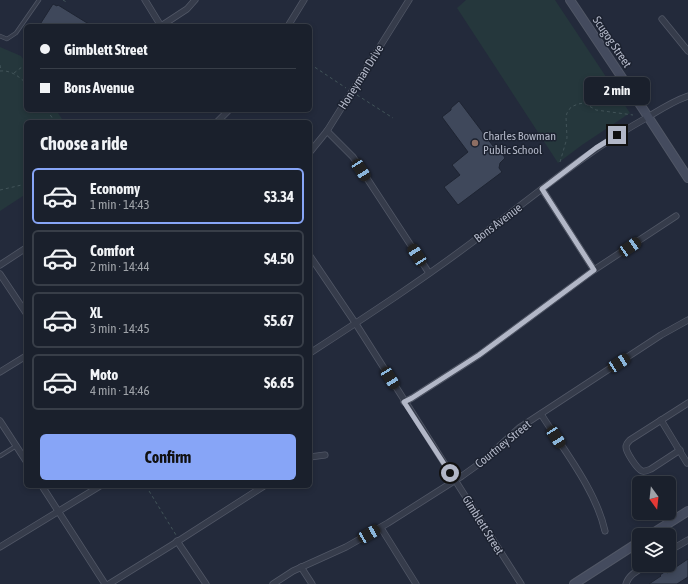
<!DOCTYPE html>
<meta charset="utf-8">
<style>
:root{--surface:#1a202c;--page:#272d38;--text:#f1f3f6;--muted:#9fa3a9;--line:#383e48;--accent:#87a5f7}
body{margin:0;font-family:"Asap Condensed",sans-serif;background:var(--page);color:var(--text);height:100vh;display:flex;flex-direction:column;font-size:15px;white-space:nowrap}
*{box-sizing:border-box;margin:0}
p{font-size:13px;color:var(--muted)}
.icon{flex:none;width:22px;height:22px;fill:none;stroke:currentColor;stroke-width:2;stroke-linecap:round;stroke-linejoin:round}
.map{position:relative;flex:1;overflow:hidden}
.panel{position:absolute;left:24px;top:120px;width:288px;height:368px;display:flex;flex-direction:column;background:var(--surface);border-radius:6px;box-shadow:0 2px 6px #0003,0 0 0 1px var(--line)}
.panel>*{flex:none}
.guide{position:absolute;left:24px;top:24px;width:288px;height:88px;border-radius:6px;box-shadow:0 2px 6px #0003,0 0 0 1px var(--line);display:grid;align-content:center;height:88px;padding:0 16px;background:var(--surface)}
.needle{width:26px;rotate:165deg}
.buttons{position:absolute;left:632px;top:476px;display:grid;gap:8px}
.buttons a{display:grid;place-items:center;width:44px;height:44px;border-radius:6px;background:var(--surface);box-shadow:0 2px 6px #0003,0 0 0 1px var(--line);font-size:20px}
.end{position:absolute;width:18px;height:18px;margin:-9px;border:5px solid #b2b7c7;background:#111;box-shadow:0 0 0 2px #111}
.from{border-radius:50%}
.bubble{position:absolute;height:28px;border-radius:6px;background:var(--surface);box-shadow:0 2px 6px #0003,0 0 0 1px var(--line);font-size:13px;font-weight:700;line-height:28px;text-align:center}
.car{position:absolute;width:12px;height:24px;margin:-12px -6px;border-radius:5px;box-shadow:0 0 3px 1px #0007;background:linear-gradient(#222 24%,#8ab4d8 0 40%,#222 0 76%,#8ab4d8 0 86%,#222 0)}
.guide b{display:flex;align-items:center;gap:14px;height:38px;font-size:15px}
.guide b+b{border-top:1px solid var(--line)}
.guide i{width:10px;height:10px;background:var(--text)}
ul{padding:0;list-style:none}
li{display:flex;align-items:center;gap:12px;height:56px;margin:0 8px 6px;padding:0 8px;border:2px solid var(--line);border-radius:6px}
li div{flex:1}
li b{display:block;font-size:15px}
li em{font-style:normal;font-weight:700}
li.selected{border-color:var(--accent)}
li>.icon{width:36px;height:36px;stroke-width:1.5}
h2{padding:0 16px;font-size:18px;line-height:48px}
.cta{display:flex;gap:8px;margin-top:auto;padding:8px 16px}
.cta a{flex:1;height:46px;border-radius:6px;background:var(--accent);color:#111;font-size:16px;font-weight:700;line-height:46px;text-align:center}
.map>svg:first-child{display:block}
.green{fill:#25373c}
.building{fill:#3f485b;stroke:#1e2432}
.lines{fill:none;stroke-linecap:round;stroke-linejoin:round}
.lane-casing{stroke:#515766;stroke-width:4.5}
.street-casing{stroke:#515766;stroke-width:7}
.secondary-casing{stroke:#515766;stroke-width:10}
.path{stroke:#425459;stroke-width:1;stroke-dasharray:3 3;stroke-linecap:butt}
.lane{stroke:#363c4b;stroke-width:3}
.street{stroke:#363c4b;stroke-width:5.5}
.secondary{stroke:#444b5e;stroke-width:8}
.route{stroke:#b2b7c7;stroke-width:5}
.education-dot{fill:#8d6e63;stroke:#1c2230;stroke-width:1.5}
.labels{text-anchor:middle;dominant-baseline:central;stroke-width:3;stroke-linejoin:round;paint-order:stroke}
.street-label{font-size:12px;fill:#b2b7c7;stroke:#1c2230}
.poi-label{font-size:12px;fill:#b2b7c7;stroke:#1c2230;text-anchor:start}
</style>
<div class="map">
<svg width="688" height="584" viewBox="0 0 688 584">
<rect width="100%" height="100%" fill="#232a3b"/>
<g class="green">
<path d="M 466,0 L 555,0 L 630,113 L 582,145 L 558,163 L 457,8 Z"/>
<path d="M 0,47 L 21,56 L 26,63 L 26,110 L 56,110 L 64,122 L 26,122 L 26,194 L 0,211 Z"/>
</g>
<g class="building">
<path d="M 53,4 L 57,6 L 58,5 L 92,26 L 39,26 Z"/>
<path d="M 459,101 L 493,146 L 496,144 L 505,158 L 500,163 L 499,168 L 502,172 L 458,205 L 444,187 L 460,175 L 452,165 L 468,152 L 442,117 L 451,110 L 451,108 Z"/>
<path d="M 688,559 L 688,577 L 677,584 L 649,584 L 661,576 L 660,575 L 666,571 L 667,573 Z"/>
</g>
<g class="lines">
<g class="lane-casing">
<g id="lane">
<path d="M 0,36 L 7,39 L 16,33 L 39,0"/>
<path d="M 0,456 L 16,446"/>
</g>
</g>
<g class="street-casing">
<g id="street">
<path d="M 145,0 L 161,26"/>
<path d="M 662,19 L 688,51"/>
<path d="M 161,26 L 187,9 L 195,0"/>
<path d="M 288,26 L 304,0"/>
<path d="M 217,122 L 229,110"/>
<path d="M 327,131 L 353,157 L 429,273"/>
<path d="M 310,152 L 327,131 L 409,0"/>
<path d="M 542,189 L 594,270"/>
<path d="M 310,256 L 356,324 L 521,584"/>
<path d="M 0,265 L 26,248"/>
<path d="M 0,274 L 26,313"/>
<path d="M 310,353 C 370,314 430,275 487,231 C 540,191 590,149 648,117 C 661,109 673,101 688,96"/>
<path d="M 0,372 L 26,356"/>
<path d="M 404,402 L 412,398 L 479,355 L 594,270 L 676,216"/>
<path d="M 541,414 C 563,449 596,490 605,531"/>
<path d="M 661,420 L 687,463"/>
<path d="M 0,421 L 26,461"/>
<path d="M 680,450 L 651,469 C 648,470 645,472 642,471 C 637,469 626,452 626,447 C 626,444 628,442 630,440 L 688,403"/>
<path d="M 310,457 L 325,455"/>
<path d="M 42,486 L 105,584"/>
<path d="M 381,528 L 416,584"/>
<path d="M 177,541 L 206,584"/>
<path d="M 0,547 L 100,486"/>
<path d="M 669,551 L 688,540"/>
<path d="M 301,567 L 312,584"/>
<path d="M 109,584 L 172,545 L 264,486"/>
<path d="M 273,584 L 293,571 L 346,547 L 388,523 L 462,476 L 483,461 L 519,428 L 661,335 L 688,320"/>
<path d="M 626,584 C 629,574 639,570 647,565"/>
</g>
</g>
<g class="secondary-casing">
<g id="secondary">
<path d="M 570,0 L 643,109 L 688,178"/>
<path d="M 650,535 L 688,511"/>
<path d="M 574,584 L 639,542"/>
</g>
</g>
<g class="path">
<path d="M 63,0 L 68,3"/>
<path d="M 25,64 L 25,72 L 26,81"/>
<path d="M 310,64 L 346,88"/>
<path d="M 0,65 L 1,70"/>
<path d="M 0,71 C 11,70 18,76 26,83"/>
<path d="M 14,73 L 26,64"/>
<path d="M 357,95 L 393,118"/>
<path d="M 47,110 L 55,122"/>
<path d="M 560,162 L 567,138 L 566,117 L 567,113 L 571,107 L 578,104 L 584,103 L 596,110 L 633,115"/>
<path d="M 0,190 L 26,184"/>
<path d="M 146,486 L 176,535"/>
</g>
<use href="#lane" class="lane"/>
<use href="#street" class="street"/>
<use href="#secondary" class="secondary"/>
</g>
<g class="lines">
<path class="route" d="M 450,473 L 404,402 L 412,398 L 479,355 L 594,270 L 542,189 L 596,148 L 617,135"/>
</g>
<circle class="education-dot" cx="475" cy="143" r="4"/>
<g class="labels">
<g class="street-label">
<text transform="translate(612 42) rotate(56)">Scugog Street</text>
<text transform="translate(361 77) rotate(-58)">Honeyman Drive</text>
<text transform="translate(498 223) rotate(-37)">Bons Avenue</text>
<text transform="translate(503 444) rotate(-39)">Courtney Street</text>
<text transform="translate(483 525) rotate(58)">Gimblett Street</text>
</g>
<g class="poi-label">
<text x="483" y="136">Charles Bowman<tspan x="483" dy="14">Public School</tspan></text>
</g>
</g>
</svg>
<div class="buttons">
<a><svg class="needle" viewBox="-14 -14 28 28"><path d="M0-13l5 13h-10z" fill="#e53935"/><path d="M0 13l5-13h-10z" fill="#9fa3a9"/></svg></a>
<a><svg class="icon" aria-label="layers" viewBox="0 0 24 24"><path d="M12 4l9 5-9 5-9-5zM3 14l9 5 9-5"/></svg></a>
</div>
<i class="end from" style="left:450px;top:473px"></i>
<i class="end" style="left:617px;top:135px"></i>
<div class="bubble" style="left:584px;top:77px;width:66px">2 min</div>
<i class="car" style="left:361px;top:170px;rotate:147deg"></i>
<i class="car" style="left:630px;top:247px;rotate:56deg"></i>
<i class="car" style="left:417px;top:255px;rotate:327deg"></i>
<i class="car" style="left:619px;top:363px;rotate:57deg"></i>
<i class="car" style="left:390px;top:378px;rotate:148deg"></i>
<i class="car" style="left:556px;top:437px;rotate:147deg"></i>
<i class="car" style="left:369px;top:534px;rotate:60deg"></i>
<div class="guide">
<b><i class="from"></i>Gimblett Street</b>
<b><i></i>Bons Avenue</b>
</div>
<section class="panel">
<h2>Choose a ride</h2>
<ul>
<li class="selected"><svg class="icon" aria-label="car" viewBox="0 0 24 24"><path d="M5 17H2v-5l4-1 3-4h7l3 4 3 1v5h-3M9 17h6M6 11h13"/><circle cx="7" cy="17" r="2"/><circle cx="17" cy="17" r="2"/></svg><div><b>Economy</b><p>1 min · 14:43</p></div><em>$3.34</em></li>
<li><svg class="icon" aria-label="car" viewBox="0 0 24 24"><path d="M5 17H2v-5l4-1 3-4h7l3 4 3 1v5h-3M9 17h6M6 11h13"/><circle cx="7" cy="17" r="2"/><circle cx="17" cy="17" r="2"/></svg><div><b>Comfort</b><p>2 min · 14:44</p></div><em>$4.50</em></li>
<li><svg class="icon" aria-label="car" viewBox="0 0 24 24"><path d="M5 17H2v-5l4-1 3-4h7l3 4 3 1v5h-3M9 17h6M6 11h13"/><circle cx="7" cy="17" r="2"/><circle cx="17" cy="17" r="2"/></svg><div><b>XL</b><p>3 min · 14:45</p></div><em>$5.67</em></li>
<li><svg class="icon" aria-label="car" viewBox="0 0 24 24"><path d="M5 17H2v-5l4-1 3-4h7l3 4 3 1v5h-3M9 17h6M6 11h13"/><circle cx="7" cy="17" r="2"/><circle cx="17" cy="17" r="2"/></svg><div><b>Moto</b><p>4 min · 14:46</p></div><em>$6.65</em></li>
</ul>
<div class="cta"><a>Confirm</a></div>
</section>
</div>
